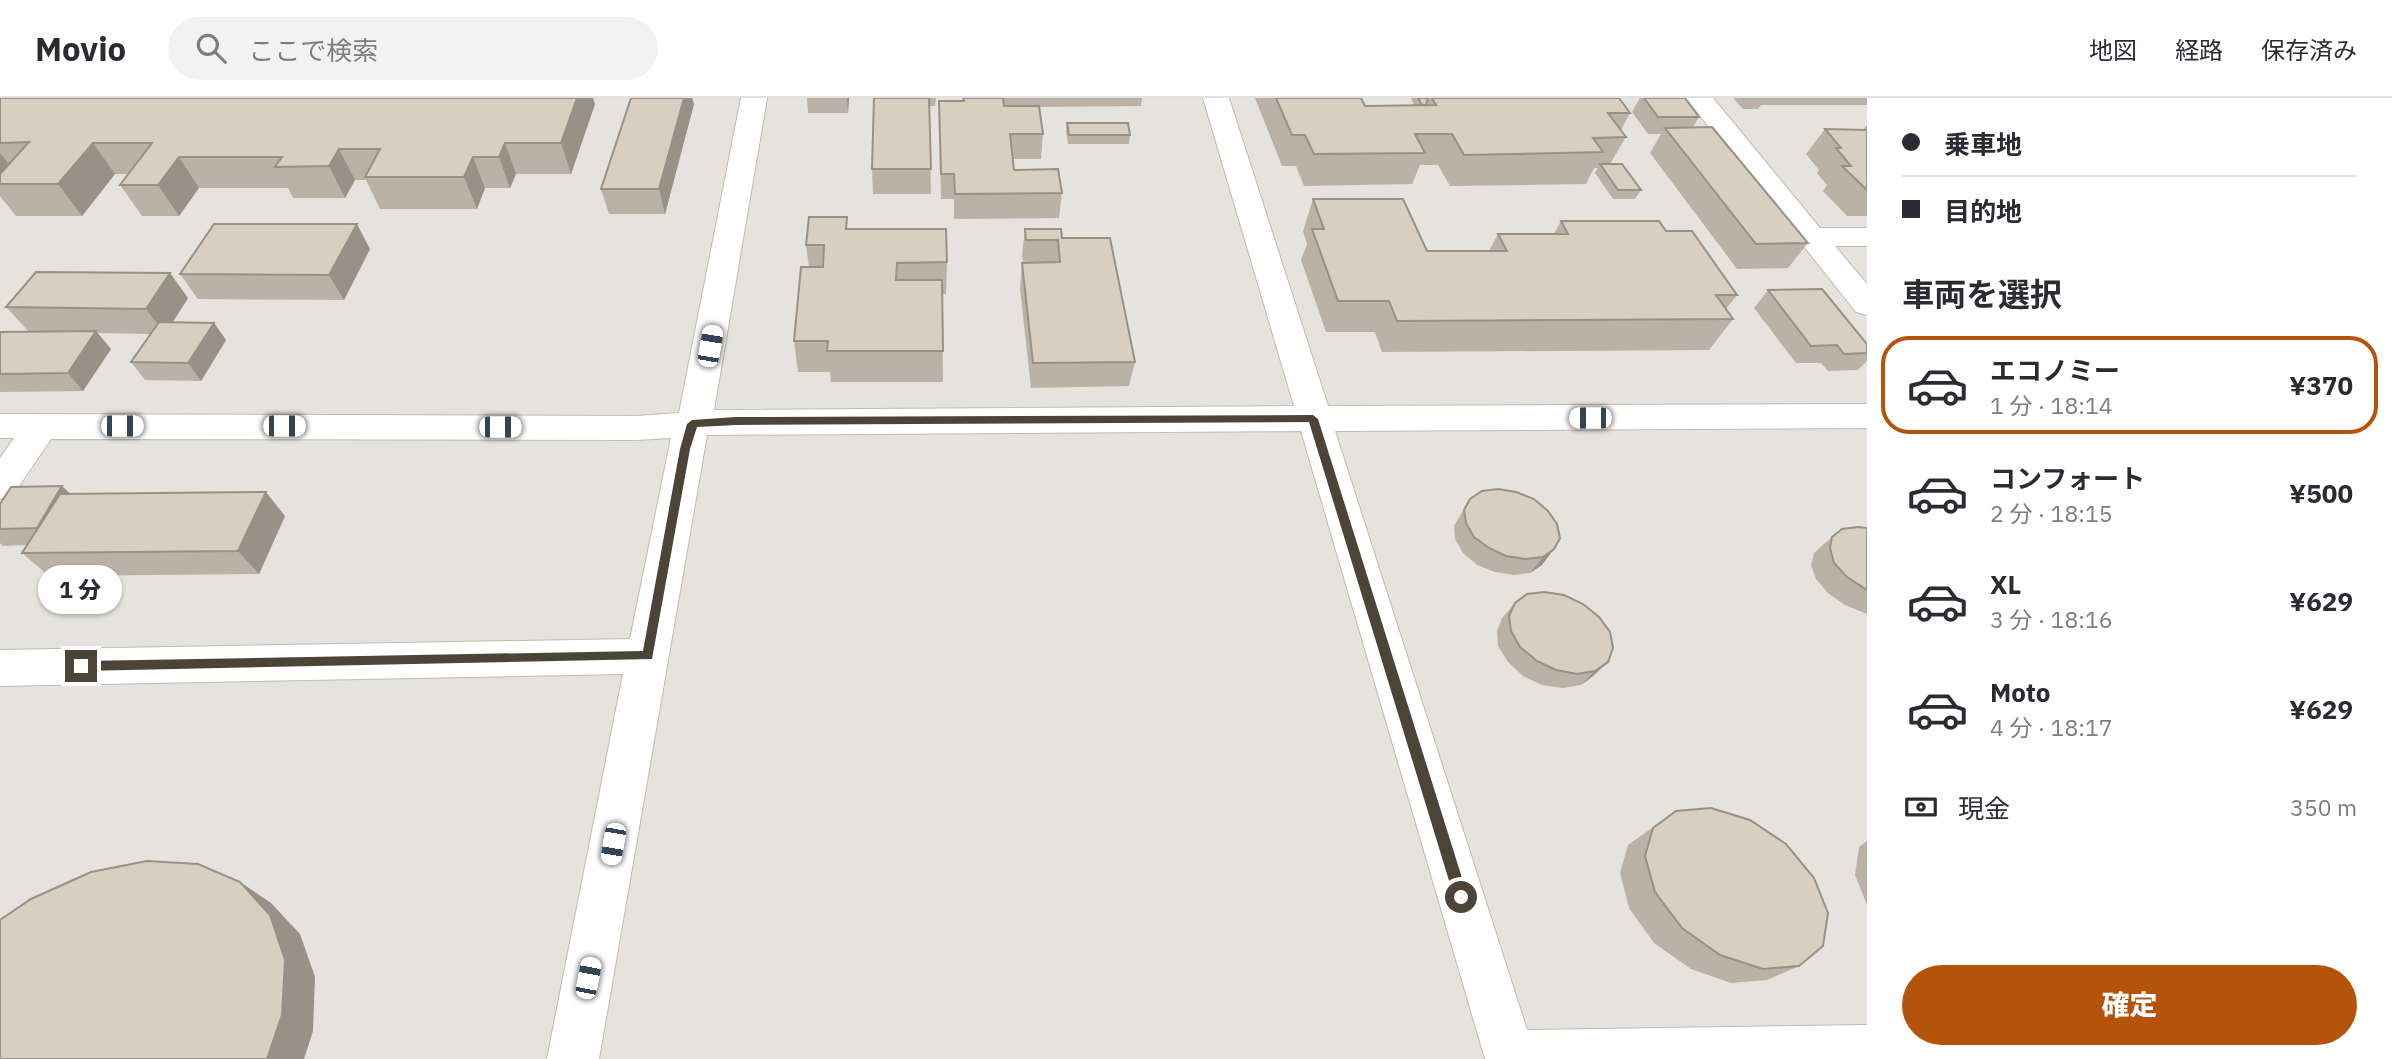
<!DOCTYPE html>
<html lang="ja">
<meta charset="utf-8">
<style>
:root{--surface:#fff;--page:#f2f2f3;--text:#2b2b33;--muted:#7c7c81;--line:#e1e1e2;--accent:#b45309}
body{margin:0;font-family:"IBM Plex Sans","Noto Sans JP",sans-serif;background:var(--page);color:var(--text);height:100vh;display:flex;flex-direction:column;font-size:26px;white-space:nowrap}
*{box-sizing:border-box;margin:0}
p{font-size:23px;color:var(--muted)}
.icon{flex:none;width:38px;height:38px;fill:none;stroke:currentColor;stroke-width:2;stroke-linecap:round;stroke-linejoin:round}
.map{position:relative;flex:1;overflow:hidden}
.side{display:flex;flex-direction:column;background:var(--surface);width:525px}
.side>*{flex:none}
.top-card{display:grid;align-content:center;height:154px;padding:0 35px;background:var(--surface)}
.end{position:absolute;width:32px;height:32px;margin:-16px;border:9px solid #4b4439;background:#fff;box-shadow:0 0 0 4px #fff}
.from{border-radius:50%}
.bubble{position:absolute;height:49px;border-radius:24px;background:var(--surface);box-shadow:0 2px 5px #0004;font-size:23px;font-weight:800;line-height:49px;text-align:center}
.car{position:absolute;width:21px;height:42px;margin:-21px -10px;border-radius:9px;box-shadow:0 0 5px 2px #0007;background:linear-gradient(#fff 24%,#345 0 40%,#fff 0 76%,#345 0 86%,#fff 0)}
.top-card b{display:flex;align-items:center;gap:24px;height:66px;font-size:26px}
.top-card b+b{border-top:2px solid var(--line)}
.top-card i{width:18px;height:18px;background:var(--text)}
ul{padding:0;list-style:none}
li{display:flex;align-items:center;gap:21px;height:98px;margin:0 14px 10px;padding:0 21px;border:4px solid transparent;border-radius:28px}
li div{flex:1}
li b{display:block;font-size:26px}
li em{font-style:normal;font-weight:800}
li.current{border-color:var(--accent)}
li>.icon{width:63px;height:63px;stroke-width:1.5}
h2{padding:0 35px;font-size:32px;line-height:84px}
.pay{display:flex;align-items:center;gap:18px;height:77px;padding:0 35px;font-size:26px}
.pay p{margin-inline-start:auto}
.primary-button{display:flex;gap:14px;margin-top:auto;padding:14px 35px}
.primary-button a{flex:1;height:80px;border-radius:42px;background:var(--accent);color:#fff;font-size:28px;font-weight:800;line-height:80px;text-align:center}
header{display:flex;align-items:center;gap:42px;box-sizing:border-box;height:98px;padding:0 35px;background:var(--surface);border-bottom:2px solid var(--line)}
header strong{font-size:33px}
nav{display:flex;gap:38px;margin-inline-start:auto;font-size:24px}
.search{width:490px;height:63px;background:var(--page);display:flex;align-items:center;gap:18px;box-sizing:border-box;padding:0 24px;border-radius:38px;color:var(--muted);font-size:26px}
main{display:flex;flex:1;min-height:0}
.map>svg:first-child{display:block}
.industrial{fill:#e6e2dd}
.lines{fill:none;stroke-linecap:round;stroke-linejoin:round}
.minor-casing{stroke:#c2bbae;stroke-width:2}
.minor{fill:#fff;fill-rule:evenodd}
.wall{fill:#bab2a6}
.shaded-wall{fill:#979187}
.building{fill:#d8cfc1;stroke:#979187;stroke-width:2}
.route{fill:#4b4439}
</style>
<header>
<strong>Movio</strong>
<div class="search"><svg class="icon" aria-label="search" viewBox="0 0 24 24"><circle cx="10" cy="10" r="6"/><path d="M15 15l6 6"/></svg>ここで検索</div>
<nav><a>地図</a><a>経路</a><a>保存済み</a></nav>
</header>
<main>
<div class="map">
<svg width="1867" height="961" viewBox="0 0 1867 961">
<rect width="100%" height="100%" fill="#f6f3ec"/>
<rect class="industrial" x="0" y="0" width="1867" height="961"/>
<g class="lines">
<g class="minor-casing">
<g id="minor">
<path d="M 741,0 L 767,0 L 714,312 L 1294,308 L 1203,0 L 1229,0 L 1328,308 L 1867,306 L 1867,330 L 1335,333 L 1527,932 L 1867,927 L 1867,961 L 1485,961 L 1301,333 L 707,337 L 599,961 L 547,961 L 623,576 L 0,588 L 0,552 L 630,541 L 671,340 L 636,342 L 51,341 L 13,397 L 0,401 L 0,360 L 14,340 L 0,340 L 0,316 L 636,318 L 679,315 Z"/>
<path d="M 1686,0 L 1713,0 L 1820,130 L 1867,130 L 1867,148 L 1835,148 L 1867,186 L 1867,217 L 1856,214 Z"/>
</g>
</g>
<use href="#minor" class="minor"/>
</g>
<g class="wall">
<path d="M 0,0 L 595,6 L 571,76 L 516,76 L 510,90 L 485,90 L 477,111 L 380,111 L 366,82 L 355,82 L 345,100 L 293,100 L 288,90 L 199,90 L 179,118 L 142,118 L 120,87 L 128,76 L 115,76 L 82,118 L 16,118 L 0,98 Z"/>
<path d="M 631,0 L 692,0 L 694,6 L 665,116 L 609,116 L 601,91 Z"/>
<path d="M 807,0 L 849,0 L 848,15 L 808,15 Z"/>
<path d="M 874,0 L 936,0 L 935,8 L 929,8 L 931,96 L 873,96 L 872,71 Z"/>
<path d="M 963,0 L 1142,0 L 1141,8 L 1039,9 L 1043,36 L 1041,61 L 1013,61 L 1014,72 L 1062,95 L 1059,120 L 954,121 L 954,101 L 941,101 L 939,3 L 963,3 Z"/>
<path d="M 1255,0 L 1361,0 L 1365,8 L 1414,7 L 1411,0 L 1619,0 L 1630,15 L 1621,32 L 1626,39 L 1610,66 L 1641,92 L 1635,101 L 1613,101 L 1595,75 L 1598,70 L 1594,70 L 1586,86 L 1450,88 L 1438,67 L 1420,67 L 1412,86 L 1304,88 L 1296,68 L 1282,68 Z"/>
<path d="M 1640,0 L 1685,0 L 1699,19 L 1693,29 L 1808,145 L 1788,170 L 1737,171 L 1650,55 L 1661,36 L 1648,36 L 1632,14 Z"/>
<path d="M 1733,0 L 1867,0 L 1867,7 L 1761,7 L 1758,11 L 1743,11 Z"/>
<path d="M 1067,25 L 1130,37 L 1129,46 L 1068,46 L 1066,34 Z"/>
<path d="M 1867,27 L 1867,118 L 1847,118 L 1823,93 L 1827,87 L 1817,75 L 1819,72 L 1806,56 L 1825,31 L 1863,32 Z"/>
<path d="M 1313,101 L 1427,153 L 1489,153 L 1498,136 L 1554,136 L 1561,123 L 1666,133 L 1737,197 L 1726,211 L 1733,221 L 1709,252 L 1382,254 L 1375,234 L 1326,234 L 1301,162 L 1307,146 L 1303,133 Z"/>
<path d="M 848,131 L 947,164 L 946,196 L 942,196 L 943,284 L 831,284 L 830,274 L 798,274 L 794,243 L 809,169 L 806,147 Z"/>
<path d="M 1025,131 L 1062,140 L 1135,264 L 1129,288 L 1031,290 L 1020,190 L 1022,165 L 1023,165 L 1022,156 Z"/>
<path d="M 370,151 L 344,202 L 198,201 L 180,176 Z"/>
<path d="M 1768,192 L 1867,246 L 1867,263 L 1858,272 L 1828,273 L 1821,265 L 1796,265 L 1754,210 Z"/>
<path d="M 188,200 L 173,224 L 214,225 L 226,242 L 201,283 L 145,282 L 131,264 L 151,236 L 97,235 L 111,251 L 83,293 L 0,294 L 0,234 L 29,234 L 6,209 Z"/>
<path d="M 71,396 L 285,418 L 259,476 L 49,478 L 22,455 L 27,447 L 3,448 L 0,445 L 0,406 Z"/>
<path d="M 1470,401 L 1548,413 L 1542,467 L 1530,475 L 1514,477 L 1495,474 L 1477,467 L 1463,455 L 1455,441 L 1454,428 Z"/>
<path d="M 1867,430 L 1867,516 L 1845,507 L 1828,495 L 1816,481 L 1811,467 L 1814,455 L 1832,439 Z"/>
<path d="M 1515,505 L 1610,534 L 1593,578 L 1581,587 L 1563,590 L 1542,587 L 1523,578 L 1508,564 L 1498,548 L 1497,533 L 1502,520 Z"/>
<path d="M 1676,713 L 1799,868 L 1767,882 L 1731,885 L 1691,871 L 1654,845 L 1629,810 L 1620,775 L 1628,747 Z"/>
<path d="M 1867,743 L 1867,807 L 1855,777 L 1859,749 Z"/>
</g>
<g class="shaded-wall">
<path d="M 577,0 L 593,0 L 595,6 L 571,76 L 561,45 Z"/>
<path d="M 684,0 L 692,0 L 694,6 L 665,116 L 659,91 Z"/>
<path d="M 847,0 L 849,0 L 848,15 Z"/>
<path d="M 93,45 L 115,76 L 82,118 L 58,86 Z"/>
<path d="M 505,45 L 516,76 L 510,90 L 499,59 Z"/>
<path d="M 339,51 L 355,82 L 345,100 L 329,68 Z"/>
<path d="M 0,55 L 17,76 L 0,86 Z"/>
<path d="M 179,59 L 199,90 L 179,118 L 158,87 Z"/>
<path d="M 473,59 L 485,90 L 477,111 L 464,79 Z"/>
<path d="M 357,126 L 370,151 L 344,202 L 329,177 Z"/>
<path d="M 170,175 L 188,200 L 165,236 L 146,211 Z"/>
<path d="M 214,225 L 226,242 L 201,283 L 188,265 Z"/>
<path d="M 96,233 L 111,251 L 83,293 L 68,275 Z"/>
<path d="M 62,388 L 79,404 L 37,430 Z"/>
<path d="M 266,394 L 285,418 L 259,476 L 238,453 Z"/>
<path d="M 1554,451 L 1542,467 L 1530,475 L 1543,459 Z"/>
<path d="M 1608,564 L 1593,578 L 1581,587 L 1595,573 Z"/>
<path d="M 240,784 L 271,805 L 300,836 L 315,879 L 313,933 L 304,961 L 267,961 Z"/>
</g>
<g class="building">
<path d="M 0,0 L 577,0 L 561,45 L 505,45 L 499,59 L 473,59 L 464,79 L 365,79 L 380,51 L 339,51 L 329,68 L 275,69 L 282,59 L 179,59 L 158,87 L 120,87 L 152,45 L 93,45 L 58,86 L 0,86 L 0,76 L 29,44 L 0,45 Z"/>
<path d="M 631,0 L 684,0 L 659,91 L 601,91 Z"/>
<path d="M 874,0 L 929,0 L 931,71 L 872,71 Z"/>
<path d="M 963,0 L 1003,0 L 1004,8 L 1039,8 L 1043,36 L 1010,36 L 1014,72 L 1058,71 L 1062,95 L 955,96 L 954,76 L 941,76 L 939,3 L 964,3 Z"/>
<path d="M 1276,0 L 1361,0 L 1365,8 L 1436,7 L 1432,0 L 1619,0 L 1630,15 L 1608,15 L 1626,39 L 1593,40 L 1603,54 L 1464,57 L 1452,36 L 1415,36 L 1425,55 L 1314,56 L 1305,37 L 1292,37 Z"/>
<path d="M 1418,0 L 1428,0 L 1426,7 L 1422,7 Z"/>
<path d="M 1644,0 L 1685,0 L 1699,19 L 1658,19 Z"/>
<path d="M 1067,25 L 1128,25 L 1130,37 L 1069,37 Z"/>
<path d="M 1712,29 L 1808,145 L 1756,146 L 1665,30 Z"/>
<path d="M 1825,31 L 1867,32 L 1867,92 L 1842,68 L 1851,68 L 1836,50 L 1841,50 Z"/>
<path d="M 1600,66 L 1622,66 L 1641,92 L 1618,92 Z"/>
<path d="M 1313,101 L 1403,101 L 1427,153 L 1507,153 L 1498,136 L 1568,136 L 1561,123 L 1659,123 L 1666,133 L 1692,133 L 1737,197 L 1716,197 L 1733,221 L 1397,223 L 1389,203 L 1338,203 L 1312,131 L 1324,131 Z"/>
<path d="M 809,119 L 847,119 L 846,131 L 946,131 L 947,164 L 897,165 L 896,182 L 942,182 L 943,253 L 827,253 L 828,243 L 794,243 L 801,169 L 823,169 L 824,147 L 806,147 Z"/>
<path d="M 214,126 L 357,126 L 329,177 L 180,176 Z"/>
<path d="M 1025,131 L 1061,131 L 1062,140 L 1110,140 L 1135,264 L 1033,265 L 1022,165 L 1060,164 L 1058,142 L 1026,142 Z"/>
<path d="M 36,174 L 170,175 L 146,211 L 6,209 Z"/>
<path d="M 1822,191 L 1867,246 L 1867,255 L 1844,256 L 1837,247 L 1811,248 L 1768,192 Z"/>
<path d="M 159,224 L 214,225 L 188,265 L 131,264 Z"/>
<path d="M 96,233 L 68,275 L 0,276 L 0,234 Z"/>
<path d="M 62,388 L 37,430 L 0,431 L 0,406 L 11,389 Z"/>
<path d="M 1498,391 L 1516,394 L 1534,401 L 1548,413 L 1557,426 L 1560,440 L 1554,451 L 1543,459 L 1526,461 L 1506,458 L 1489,450 L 1474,439 L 1466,425 L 1464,412 L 1470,401 L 1482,393 Z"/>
<path d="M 266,394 L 238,453 L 22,455 L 60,396 Z"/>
<path d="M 1858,429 L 1867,430 L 1867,492 L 1847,479 L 1834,465 L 1830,450 L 1832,439 L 1842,431 Z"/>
<path d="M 1544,494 L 1564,497 L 1583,506 L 1599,519 L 1610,534 L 1613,550 L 1608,564 L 1595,573 L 1577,576 L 1556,572 L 1537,563 L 1520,549 L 1511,533 L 1509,518 L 1515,505 L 1527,496 Z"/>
<path d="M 1711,710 L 1750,722 L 1786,746 L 1814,780 L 1828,815 L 1823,848 L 1799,868 L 1763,871 L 1720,857 L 1682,830 L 1655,794 L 1645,758 L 1653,730 L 1676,713 Z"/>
<path d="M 147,763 L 198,766 L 240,784 L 270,817 L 285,862 L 282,917 L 267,961 L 0,961 L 0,822 L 31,801 L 91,774 Z"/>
</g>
<path class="route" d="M 1313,317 L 1318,321 L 1468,799 L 1461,806 L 1454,799 L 1309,324 L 736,327 L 697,329 L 690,351 L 652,561 L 81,573 L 75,568 L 81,563 L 643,553 L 680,351 L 687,326 L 692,322 L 736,319 Z"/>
</svg>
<i class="end from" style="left:1461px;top:799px"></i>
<i class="end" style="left:81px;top:568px"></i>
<div class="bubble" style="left:38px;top:467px;width:84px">1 分</div>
<i class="car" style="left:710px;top:248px;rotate:10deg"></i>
<i class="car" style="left:1590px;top:320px;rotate:270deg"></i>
<i class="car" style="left:122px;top:328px;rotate:90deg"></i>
<i class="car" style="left:284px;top:328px;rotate:90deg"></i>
<i class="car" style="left:500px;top:329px;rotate:90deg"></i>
<i class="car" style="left:613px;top:746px;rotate:190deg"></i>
<i class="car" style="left:588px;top:880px;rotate:11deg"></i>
</div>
<section class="side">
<div class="top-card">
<b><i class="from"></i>乗車地</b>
<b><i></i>目的地</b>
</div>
<h2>車両を選択</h2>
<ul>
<li class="current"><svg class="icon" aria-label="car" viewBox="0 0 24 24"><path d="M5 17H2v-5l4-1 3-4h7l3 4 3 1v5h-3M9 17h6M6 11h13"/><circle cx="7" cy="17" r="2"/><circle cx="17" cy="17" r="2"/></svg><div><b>エコノミー</b><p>1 分 · 18:14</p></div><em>¥370</em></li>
<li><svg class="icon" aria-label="car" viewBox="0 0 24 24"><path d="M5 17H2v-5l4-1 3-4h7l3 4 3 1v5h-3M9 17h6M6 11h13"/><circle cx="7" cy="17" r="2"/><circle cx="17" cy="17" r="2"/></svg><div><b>コンフォート</b><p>2 分 · 18:15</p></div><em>¥500</em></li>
<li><svg class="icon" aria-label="car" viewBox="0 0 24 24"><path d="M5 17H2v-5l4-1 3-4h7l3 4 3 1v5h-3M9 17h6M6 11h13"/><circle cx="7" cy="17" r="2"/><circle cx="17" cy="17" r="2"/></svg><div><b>XL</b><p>3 分 · 18:16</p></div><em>¥629</em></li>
<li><svg class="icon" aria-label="car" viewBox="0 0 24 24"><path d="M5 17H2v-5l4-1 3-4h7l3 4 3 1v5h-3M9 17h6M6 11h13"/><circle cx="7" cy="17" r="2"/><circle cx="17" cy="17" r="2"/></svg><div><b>Moto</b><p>4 分 · 18:17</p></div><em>¥629</em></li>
</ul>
<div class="pay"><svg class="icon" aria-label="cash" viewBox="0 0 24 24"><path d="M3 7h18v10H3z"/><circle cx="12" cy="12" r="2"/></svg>現金<p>350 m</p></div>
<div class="primary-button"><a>確定</a></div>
</section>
</main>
